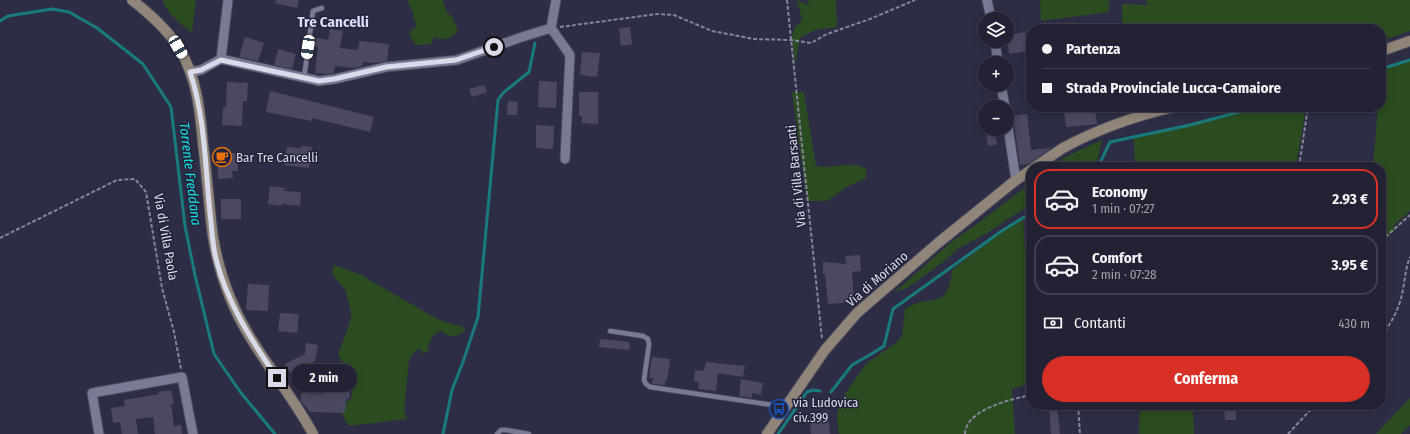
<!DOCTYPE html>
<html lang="it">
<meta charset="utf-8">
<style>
:root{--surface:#222234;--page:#2a2a3c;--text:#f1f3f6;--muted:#a2a4ac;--line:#3f3f4f;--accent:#d93025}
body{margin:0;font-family:"Fira Sans Condensed",sans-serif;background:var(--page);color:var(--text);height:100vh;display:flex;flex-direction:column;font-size:15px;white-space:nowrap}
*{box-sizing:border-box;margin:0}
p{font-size:13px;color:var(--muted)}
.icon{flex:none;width:22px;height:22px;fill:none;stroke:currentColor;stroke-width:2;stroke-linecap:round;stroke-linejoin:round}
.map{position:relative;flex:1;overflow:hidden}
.details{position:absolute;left:1026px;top:162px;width:360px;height:248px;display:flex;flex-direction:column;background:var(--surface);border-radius:16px;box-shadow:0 2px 10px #0003,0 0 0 1px var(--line)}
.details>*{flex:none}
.banner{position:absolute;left:1026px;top:24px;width:360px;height:88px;border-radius:16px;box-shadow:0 2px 10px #0003,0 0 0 1px var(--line);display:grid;align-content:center;height:88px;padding:0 16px;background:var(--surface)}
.fabs{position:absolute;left:978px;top:12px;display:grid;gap:8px}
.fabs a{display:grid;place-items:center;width:36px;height:36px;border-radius:50%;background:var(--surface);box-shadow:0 2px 10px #0003,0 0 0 1px var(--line);font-size:20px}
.end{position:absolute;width:18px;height:18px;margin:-9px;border:5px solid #dadbea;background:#111;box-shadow:0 0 0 2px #111}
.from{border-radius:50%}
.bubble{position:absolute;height:28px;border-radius:14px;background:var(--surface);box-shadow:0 2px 10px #0003,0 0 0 1px var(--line);font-size:13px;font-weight:700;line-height:28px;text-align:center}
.car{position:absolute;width:12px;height:24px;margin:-12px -6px;border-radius:5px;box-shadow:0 0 3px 1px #0007;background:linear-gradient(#fff 24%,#345 0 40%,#fff 0 76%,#345 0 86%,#fff 0)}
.banner b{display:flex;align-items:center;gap:14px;height:38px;font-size:15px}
.banner b+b{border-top:1px solid var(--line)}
.banner i{width:10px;height:10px;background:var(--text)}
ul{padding:7px 0 0;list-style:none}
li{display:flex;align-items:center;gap:12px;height:60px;margin:0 8px 6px;padding:0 8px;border:2px solid var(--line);border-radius:16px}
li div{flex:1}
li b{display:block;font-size:15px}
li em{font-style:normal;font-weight:700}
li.on{border-color:var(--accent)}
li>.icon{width:36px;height:36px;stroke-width:1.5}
.pay{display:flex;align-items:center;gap:10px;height:44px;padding:0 16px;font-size:15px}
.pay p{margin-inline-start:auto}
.action{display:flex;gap:8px;margin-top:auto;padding:8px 16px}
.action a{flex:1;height:46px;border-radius:24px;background:var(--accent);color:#fff;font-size:16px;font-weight:700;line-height:46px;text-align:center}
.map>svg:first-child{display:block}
.green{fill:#2b4c20}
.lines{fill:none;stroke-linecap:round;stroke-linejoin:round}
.stream{stroke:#197b7d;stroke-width:3}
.building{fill:#4b4961}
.service-casing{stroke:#49495d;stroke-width:6}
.minor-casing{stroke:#49495d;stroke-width:11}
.secondary-casing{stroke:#49495d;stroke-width:12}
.path{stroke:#858699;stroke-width:2;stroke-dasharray:4 2;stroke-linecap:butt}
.service{stroke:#797b95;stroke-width:4.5}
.minor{stroke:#797b95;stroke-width:9}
.secondary{stroke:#918579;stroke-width:10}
.route{stroke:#dadbea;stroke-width:5}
.labels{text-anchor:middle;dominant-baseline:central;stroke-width:3;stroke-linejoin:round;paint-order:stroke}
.poi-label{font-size:13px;fill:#dadbea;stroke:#23243a;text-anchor:start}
.street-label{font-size:13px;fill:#dadbea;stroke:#23243a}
.water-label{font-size:14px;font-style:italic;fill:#18dcdf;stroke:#23243a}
.quarter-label{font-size:15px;font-weight:bold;fill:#d9dbf9;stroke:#23243a}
</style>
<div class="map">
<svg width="1410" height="434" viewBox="0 0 1410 434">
<rect width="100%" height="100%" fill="#2d2e45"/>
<g class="green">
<path d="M 163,0 L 196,0 L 192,32 L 189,31 C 178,21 167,14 163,0 Z"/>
<path d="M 407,0 L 443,0 L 446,11 L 452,17 L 458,30 C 450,41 446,40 434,37 L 431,44 L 416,45 L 411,38 L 409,32 L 417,26 L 414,19 L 413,12 Z"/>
<path d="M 797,0 L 808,5 L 809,0 L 836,0 L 837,27 L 815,30 L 800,38 L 795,65 L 792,36 L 795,27 L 802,20 Z"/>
<path d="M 1040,0 L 1109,0 L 1109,12 L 1041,21 Z"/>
<path d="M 1146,0 L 1410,0 L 1410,31 L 1381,41 L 1381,29 L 1122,29 L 1122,4 L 1148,5 Z"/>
<path d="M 1410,59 L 1410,211 L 1394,225 L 1395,230 L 1381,241 L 1381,167 L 1373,167 L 1378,107 L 1381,107 L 1381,72 L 1383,68 Z"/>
<path d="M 792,92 L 804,93 L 816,166 C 832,170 852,160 866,169 L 866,178 L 847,187 L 827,201 L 807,201 Z"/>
<path d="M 1265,107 L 1306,107 L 1296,167 L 1135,167 L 1134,138 Z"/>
<path d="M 1102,140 L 1096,167 L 1051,167 L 1063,158 Z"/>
<path d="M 1031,183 L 1031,204 L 984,235 L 959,248 L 939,265 L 907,288 L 895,292 L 950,243 L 977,224 Z"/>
<path d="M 1023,216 L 1031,361 L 1031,383 L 1012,389 L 1015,434 L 839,434 L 837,417 L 840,401 L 866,364 L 897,342 L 902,336 L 905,309 C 928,293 949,312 952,270 Z"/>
<path d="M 334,265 L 359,274 L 439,320 L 466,328 C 460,338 449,338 441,331 C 431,335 429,341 428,351 L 423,354 L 419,348 L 412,355 L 409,361 L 404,411 L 407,419 L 349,426 L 341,413 L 341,406 L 351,399 L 354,379 L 338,355 L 351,319 L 351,311 L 345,289 L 332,274 Z"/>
<path d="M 1410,398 L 1410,425 L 1401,434 L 1376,434 Z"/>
<path d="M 1140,405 L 1193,405 L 1194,434 L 1139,434 Z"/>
</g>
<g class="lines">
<g class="stream">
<path d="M 0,21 L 8,16 L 52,9 L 69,12 L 97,28 L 143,64 L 171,107 L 185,226 L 195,275 L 214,354 L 241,393 L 275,434"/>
<path d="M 1381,69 L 1410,60"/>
<path d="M 1098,167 L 1110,142 L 1190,125 L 1258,107"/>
<path d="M 831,392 L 852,365 L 873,353 L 884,346 L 893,309 L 1003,230 L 1031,213"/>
<path d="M 443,434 L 452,390 L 463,362 L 478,317 L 498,100 L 503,93 L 529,72 L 535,43"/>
<path d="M 778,434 L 807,392 L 813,390 L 820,391"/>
</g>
</g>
<g class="building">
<path d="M 276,0 L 299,0 L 297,8 L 275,3 Z"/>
<path d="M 630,27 L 632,44 L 621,46 L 619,28 Z"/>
<path d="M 330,29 L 343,31 L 340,48 L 358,50 L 359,41 L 389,44 L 387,61 L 376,63 L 363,62 L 362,66 L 354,68 L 335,66 L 334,73 L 324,74 L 315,73 L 318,47 L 312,46 L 314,37 L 328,40 Z"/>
<path d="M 1025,32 L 1028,51 L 1009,54 L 1007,35 Z"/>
<path d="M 245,37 L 264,43 L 258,61 L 239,57 Z"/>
<path d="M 278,49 L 296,54 L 292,69 L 274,65 Z"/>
<path d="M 582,52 L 600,53 L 597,77 L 580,75 Z"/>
<path d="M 539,81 L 557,82 L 556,108 L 538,107 Z"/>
<path d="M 227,82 L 248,83 L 247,101 L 243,101 L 242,126 L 222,125 L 223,107 L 226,107 Z"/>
<path d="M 484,85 L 487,92 L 472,97 L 469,89 Z"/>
<path d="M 270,91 L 374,117 L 370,132 L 312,118 L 312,121 L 266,112 Z"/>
<path d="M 579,92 L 598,92 L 598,124 L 582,123 L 582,116 L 579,116 Z"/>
<path d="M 508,101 L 518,102 L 517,115 L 507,115 Z"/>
<path d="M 1095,109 L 1097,124 L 1066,127 L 1064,112 Z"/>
<path d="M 1027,114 L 1031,150 L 1051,148 L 1029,164 L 1020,165 L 1013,116 Z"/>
<path d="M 536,125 L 554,126 L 553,149 L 536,148 Z"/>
<path d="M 995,131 L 997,144 L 988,146 L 986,132 Z"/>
<path d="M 302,146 L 312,147 L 309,168 L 284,165 L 287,147 L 301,148 Z"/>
<path d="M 237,153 L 238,171 L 232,171 L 233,178 L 218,179 L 217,154 Z"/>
<path d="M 270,186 L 285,188 L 284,191 L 301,192 L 300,206 L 282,204 L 282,206 L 268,204 Z"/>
<rect x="221" y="199" width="20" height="20"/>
<path d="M 860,255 L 861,271 L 852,272 L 854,302 L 828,304 L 825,274 L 823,274 L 823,262 L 846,264 L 845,256 Z"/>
<path d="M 248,284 L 269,285 L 268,311 L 246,310 Z"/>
<path d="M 280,313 L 299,314 L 297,333 L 278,331 Z"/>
<path d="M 600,339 L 630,342 L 629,350 L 599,347 Z"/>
<path d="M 306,343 L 318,345 L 315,361 L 291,374 L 285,364 L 305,354 Z"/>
<path d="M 652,357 L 670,359 L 667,381 L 665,381 L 665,385 L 652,384 L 653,378 L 649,378 Z"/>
<path d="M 706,362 L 745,366 L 743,377 L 718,373 L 716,391 L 698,389 L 699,382 L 694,381 L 695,370 L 704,371 Z"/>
<path d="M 327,368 L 353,371 L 349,399 L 346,399 L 345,413 L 310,412 L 301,401 L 301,393 L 323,394 Z"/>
<path d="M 741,379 L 763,383 L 761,395 L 752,393 L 752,398 L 739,396 Z"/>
<path d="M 171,390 L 174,404 L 171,404 L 174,426 L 181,425 L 182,434 L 155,434 L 153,417 L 136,419 L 138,434 L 122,434 L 120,422 L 113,423 L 111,408 L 125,406 L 124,400 L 159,394 L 158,392 Z"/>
<path d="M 1049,405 L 1057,405 L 1060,434 L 1051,434 Z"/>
<path d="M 1224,405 L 1236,405 L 1236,420 L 1225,420 Z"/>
<path d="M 828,411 L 830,434 L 811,434 L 809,413 Z"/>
</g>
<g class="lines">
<g class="service-casing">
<g id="service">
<path d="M 304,78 L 313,11 L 322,8"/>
<path d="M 610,331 L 643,336 L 648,339 L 649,344 L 644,380 L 646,384 L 650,387 L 786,407"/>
<path d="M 497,434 L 501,430 L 506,430 L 529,434"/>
</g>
</g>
<g class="minor-casing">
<g id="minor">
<path d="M 987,0 L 991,19"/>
<path d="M 551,28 L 556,0"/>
<path d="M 995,41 L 998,63"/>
<path d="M 221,59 L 228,0"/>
<path d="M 191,72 L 201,70 L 221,59 L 319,81 L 335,79 L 386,67 L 457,60 L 519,38 L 551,28 L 570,55 L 565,159"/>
<path d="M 1001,85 L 1005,107"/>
<path d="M 1007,121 L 1016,180"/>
<path d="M 99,434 L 92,393 L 182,377 L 193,434"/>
</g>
</g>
<g class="secondary-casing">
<g id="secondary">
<path d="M 132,0 C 150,14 167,29 179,48 C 197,78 200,110 203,144 C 207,175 209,206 213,237 C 219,273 231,306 250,337 C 270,370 295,400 313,434"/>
<path d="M 1381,51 L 1410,41"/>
<path d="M 1035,167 C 1044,161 1054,154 1063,148 C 1098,129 1135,116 1174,107"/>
<path d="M 767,434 L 825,350 L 857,313 L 938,243 L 1016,180 L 1031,170"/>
</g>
</g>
<g class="path">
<path d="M 787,0 L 822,339"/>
<path d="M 560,27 L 657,14 L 674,15 L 712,31 L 754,39 L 791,40 L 811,43 L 827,34 L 870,19 L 915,0"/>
<path d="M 1299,167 L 1308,107"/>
<path d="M 0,238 L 117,180 L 135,179 L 146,192 L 162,288 L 174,332 L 181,369"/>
<path d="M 1381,241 L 1410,215"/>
<path d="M 1381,336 C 1391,324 1399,309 1402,294 C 1405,282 1405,269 1410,257"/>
<path d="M 1078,405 L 1080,434"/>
<path d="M 965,434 C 966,409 1012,399 1031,395"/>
<path d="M 1288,434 L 1315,405"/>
</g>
<use href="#service" class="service"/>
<use href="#minor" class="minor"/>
<use href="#secondary" class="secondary"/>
</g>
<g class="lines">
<path class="route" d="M 277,378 C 252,341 227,303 216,259 C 213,247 212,234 211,222 C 205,172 206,120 190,72 L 201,70 L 221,60 L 319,81 L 334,79 L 386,67 L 456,60 L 494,47"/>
</g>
<defs>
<g id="cafe-ring" transform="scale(1)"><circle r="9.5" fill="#23243a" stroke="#e8710a" stroke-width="1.5"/><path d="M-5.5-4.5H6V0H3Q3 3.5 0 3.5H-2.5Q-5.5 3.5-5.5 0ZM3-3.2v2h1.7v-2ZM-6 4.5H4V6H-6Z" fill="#e8710a"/></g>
<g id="bus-ring" transform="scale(1)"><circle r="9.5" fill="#23243a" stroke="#1a4fb4" stroke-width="1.5"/><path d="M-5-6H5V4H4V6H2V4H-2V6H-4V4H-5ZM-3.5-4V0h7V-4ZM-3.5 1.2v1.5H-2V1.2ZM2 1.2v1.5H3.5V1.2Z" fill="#1a4fb4"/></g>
</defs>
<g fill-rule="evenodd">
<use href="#cafe-ring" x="222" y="157"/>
<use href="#bus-ring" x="779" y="409"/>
</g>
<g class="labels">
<g class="poi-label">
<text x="236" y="157">Bar Tre Cancelli</text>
<text x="793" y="402">via Ludovica<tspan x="793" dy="15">civ.399</tspan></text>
</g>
<g class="street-label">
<text transform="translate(796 176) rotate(-96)">Via di Villa Barsanti</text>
<text transform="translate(166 237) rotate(80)">Via di Villa Paola</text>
<text transform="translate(877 279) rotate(-41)">Via di Moriano</text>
</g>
<g class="water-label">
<text transform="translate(190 174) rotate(83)">Torrente Freddana</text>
</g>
<g class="quarter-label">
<text x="333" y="22">Tre Cancelli</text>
</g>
</g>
</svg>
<div class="fabs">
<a><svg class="icon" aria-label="layers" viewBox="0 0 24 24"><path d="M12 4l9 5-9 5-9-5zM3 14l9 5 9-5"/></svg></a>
<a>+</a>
<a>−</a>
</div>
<i class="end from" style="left:494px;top:47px"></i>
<i class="end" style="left:277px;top:378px"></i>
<div class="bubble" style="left:291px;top:364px;width:66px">2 min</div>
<i class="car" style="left:178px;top:47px;rotate:150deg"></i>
<i class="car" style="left:308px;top:47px;rotate:188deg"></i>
<div class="banner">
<b><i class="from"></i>Partenza</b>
<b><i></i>Strada Provinciale Lucca-Camaiore</b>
</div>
<section class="details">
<ul>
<li class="on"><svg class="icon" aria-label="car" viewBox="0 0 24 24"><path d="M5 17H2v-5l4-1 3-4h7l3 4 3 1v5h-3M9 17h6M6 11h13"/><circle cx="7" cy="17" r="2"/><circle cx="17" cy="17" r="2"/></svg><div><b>Economy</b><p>1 min · 07:27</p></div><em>2.93 €</em></li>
<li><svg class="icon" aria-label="car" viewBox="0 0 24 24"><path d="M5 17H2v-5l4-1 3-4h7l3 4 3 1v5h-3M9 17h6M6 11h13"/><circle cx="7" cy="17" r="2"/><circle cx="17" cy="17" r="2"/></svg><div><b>Comfort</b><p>2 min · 07:28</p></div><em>3.95 €</em></li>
</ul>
<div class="pay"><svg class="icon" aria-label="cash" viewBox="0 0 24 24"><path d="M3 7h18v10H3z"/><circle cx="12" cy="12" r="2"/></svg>Contanti<p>430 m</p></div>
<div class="action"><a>Conferma</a></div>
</section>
</div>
